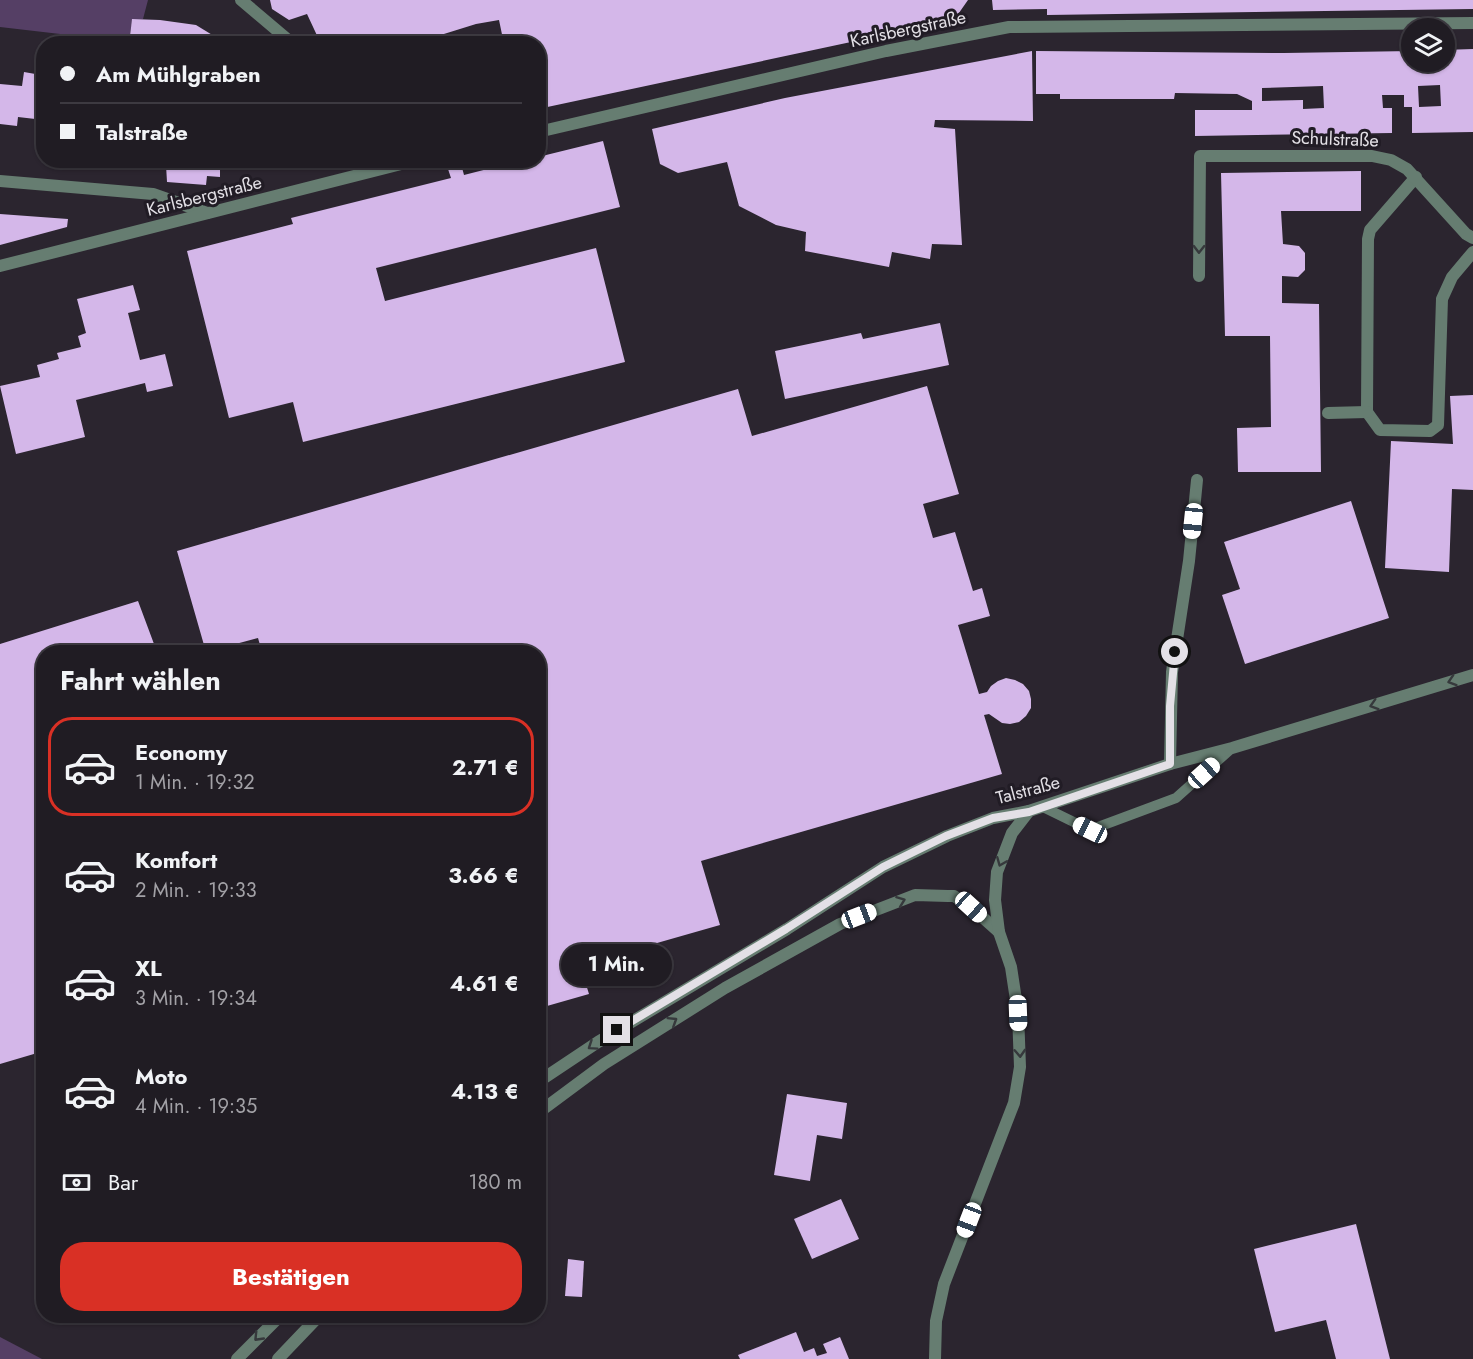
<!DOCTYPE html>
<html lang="de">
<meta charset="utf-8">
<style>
:root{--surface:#201c23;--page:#2d2930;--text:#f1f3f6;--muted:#a2a1a6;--line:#3d3a41;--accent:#d93025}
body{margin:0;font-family:Jost,sans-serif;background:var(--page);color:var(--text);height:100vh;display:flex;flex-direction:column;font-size:22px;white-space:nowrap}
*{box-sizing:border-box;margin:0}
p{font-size:20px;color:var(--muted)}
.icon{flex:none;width:33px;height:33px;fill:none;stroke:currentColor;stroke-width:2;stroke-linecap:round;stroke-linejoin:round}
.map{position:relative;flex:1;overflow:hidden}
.details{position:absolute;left:36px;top:645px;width:510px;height:678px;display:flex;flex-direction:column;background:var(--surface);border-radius:24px;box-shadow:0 2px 4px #0004,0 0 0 2px var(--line)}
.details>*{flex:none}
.banner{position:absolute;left:36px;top:36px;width:510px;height:132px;border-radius:24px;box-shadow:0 2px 4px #0004,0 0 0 2px var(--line);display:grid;align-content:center;height:132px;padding:0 24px;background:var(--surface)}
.tools{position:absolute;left:1401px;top:18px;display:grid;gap:12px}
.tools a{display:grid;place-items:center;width:54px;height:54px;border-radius:50%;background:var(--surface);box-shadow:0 2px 4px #0004,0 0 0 2px var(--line);font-size:30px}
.end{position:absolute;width:27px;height:27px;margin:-14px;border:8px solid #e3e0e6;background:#111;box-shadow:0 0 0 3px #111}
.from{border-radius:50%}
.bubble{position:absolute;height:42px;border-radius:21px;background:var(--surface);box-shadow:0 2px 4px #0004,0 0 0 2px var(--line);font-size:20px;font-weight:700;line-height:42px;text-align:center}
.car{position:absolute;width:18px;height:36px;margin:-18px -9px;border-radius:8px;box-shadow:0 0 4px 2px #0007;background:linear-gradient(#fff 24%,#345 0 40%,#fff 0 76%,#345 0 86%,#fff 0)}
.banner b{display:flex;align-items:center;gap:21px;height:57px;font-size:22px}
.banner b+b{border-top:2px solid var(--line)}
.banner i{width:15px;height:15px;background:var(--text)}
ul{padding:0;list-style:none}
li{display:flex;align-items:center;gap:18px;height:99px;margin:0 12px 9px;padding:0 12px;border:3px solid transparent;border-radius:24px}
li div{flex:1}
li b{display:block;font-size:22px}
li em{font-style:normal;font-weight:700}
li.on{border-color:var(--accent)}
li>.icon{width:54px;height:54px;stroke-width:1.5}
h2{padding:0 24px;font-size:27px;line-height:72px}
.pay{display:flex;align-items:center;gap:15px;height:66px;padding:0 24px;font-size:22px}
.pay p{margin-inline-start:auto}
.primary-button{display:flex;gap:12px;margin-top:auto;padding:12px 24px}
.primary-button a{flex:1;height:69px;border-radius:24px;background:var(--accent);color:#fff;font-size:24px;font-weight:700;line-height:69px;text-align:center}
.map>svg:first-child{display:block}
.green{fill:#553f65}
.building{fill:#d4b7e9;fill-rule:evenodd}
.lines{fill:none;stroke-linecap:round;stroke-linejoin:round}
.lane{stroke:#667d71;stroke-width:10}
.street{stroke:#667d71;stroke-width:12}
.oneway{stroke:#36393c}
.route{stroke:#e3e0e6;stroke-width:8}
.labels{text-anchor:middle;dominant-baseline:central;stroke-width:6;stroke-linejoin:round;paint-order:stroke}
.street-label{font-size:18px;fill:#e3e0e6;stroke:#211c25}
</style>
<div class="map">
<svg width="1473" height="1359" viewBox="0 0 1473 1359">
<rect width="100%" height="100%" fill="#2b252f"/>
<g class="green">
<path d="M 0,0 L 148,0 L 143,19 L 132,20 L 129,42 L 0,27 Z"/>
<path d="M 0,1337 L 42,1359 L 0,1359 Z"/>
</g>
<g class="building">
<path d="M 270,0 L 968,0 L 954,20 L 538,109 L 538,44 L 504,44 L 499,20 L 476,24 L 431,38 L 434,44 L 321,44 L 307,14 L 289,20 L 272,9 Z"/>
<path d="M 992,0 L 1473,0 L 1473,9 L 1047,15 L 1047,9 L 993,10 Z"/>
<path d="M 132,19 L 160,20 L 196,25 L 227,44 L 129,44 Z"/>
<path d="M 1473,49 L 1473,132 L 1412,133 L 1412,107 L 1404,107 L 1404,95 L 1382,95 L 1383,108 L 1392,108 L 1392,133 L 1195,136 L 1195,110 L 1252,110 L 1252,101 L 1237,94 L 1175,93 L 1174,99 L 1060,99 L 1060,94 L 1036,94 L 1036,51 L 1284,53 L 1412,51 L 1412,62 L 1444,62 L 1444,50 ZM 1440,85 L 1441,106 L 1419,107 L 1418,86 ZM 1323,86 L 1324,108 L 1303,109 L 1303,100 L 1262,101 L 1262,88 Z"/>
<path d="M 1032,51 L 1033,121 L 935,120 L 934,127 L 955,129 L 962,245 L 932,244 L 930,259 L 892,252 L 889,267 L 805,251 L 806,232 L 776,225 L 739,206 L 727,162 L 678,173 L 660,164 L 652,129 L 785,98 Z"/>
<path d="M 42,69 L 44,120 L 18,117 L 17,126 L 0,124 L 0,84 L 22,86 L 24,72 L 41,75 Z"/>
<path d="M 603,141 L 620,207 L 376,268 L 385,301 L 596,248 L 625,362 L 303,442 L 293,402 L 229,418 L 187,251 L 293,224 L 291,218 L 451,178 L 445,160 L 460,160 L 464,175 L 523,160 L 538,160 L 538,157 Z"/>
<path d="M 125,160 L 314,160 L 314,161 L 277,170 L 220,167 L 220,177 L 207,176 L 206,185 L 167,182 L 166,165 L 125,164 Z"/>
<path d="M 1361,171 L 1361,211 L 1281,211 L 1283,244 L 1299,246 L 1305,253 L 1305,270 L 1298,277 L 1282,276 L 1282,303 L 1319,304 L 1321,472 L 1238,472 L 1237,428 L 1271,427 L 1270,336 L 1225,336 L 1221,173 Z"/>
<path d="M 0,214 L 68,219 L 67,227 L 0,245 Z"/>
<path d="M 133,285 L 140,310 L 128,313 L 140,360 L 165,354 L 173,386 L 147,392 L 145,383 L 76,400 L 85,437 L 16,454 L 0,386 L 40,377 L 37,365 L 59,359 L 57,353 L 81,347 L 78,336 L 86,333 L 77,299 Z"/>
<path d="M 940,323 L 949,365 L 785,399 L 775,351 L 861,333 L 863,339 Z"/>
<path d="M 927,386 L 959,494 L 923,504 L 933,538 L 955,532 L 973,591 L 982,588 L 990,616 L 958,625 L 979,694 L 987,692 L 991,686 L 998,681 L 1006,678 L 1015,680 L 1023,684 L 1029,691 L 1031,699 L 1031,708 L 1026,716 L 1019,722 L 1010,724 L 1002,723 L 989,714 L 984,715 L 1002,774 L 701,861 L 720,925 L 580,965 L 589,994 L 540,1008 L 547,1033 L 538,1035 L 538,652 L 262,652 L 258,638 L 206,652 L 177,551 L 738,389 L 752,436 Z"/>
<path d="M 1473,395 L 1473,490 L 1452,489 L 1449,572 L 1385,568 L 1391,441 L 1453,444 L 1450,396 Z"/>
<path d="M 1351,501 L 1389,618 L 1245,664 L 1222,595 L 1240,589 L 1224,542 Z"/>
<path d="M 138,601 L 157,652 L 44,652 L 44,1051 L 0,1064 L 0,644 Z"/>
<path d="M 787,1094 L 847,1103 L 842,1139 L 817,1135 L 810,1181 L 774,1175 Z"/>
<path d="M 841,1199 L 859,1239 L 812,1259 L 794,1219 Z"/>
<path d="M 1356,1224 L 1390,1359 L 1336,1359 L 1326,1320 L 1275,1332 L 1254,1249 Z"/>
<path d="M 568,1259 L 584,1261 L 582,1297 L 565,1296 Z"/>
<path d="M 796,1332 L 804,1352 L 814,1348 L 817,1356 L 827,1353 L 823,1344 L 840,1337 L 849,1359 L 740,1359 L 738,1355 Z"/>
</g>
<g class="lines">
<path class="lane" d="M 1043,807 L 1090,830 L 1176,798 L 1232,748"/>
<g class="street">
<path d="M 241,0 L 293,44"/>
<path d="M 538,132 L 886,51 L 1009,27 L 1473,23"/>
<path d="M 1416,177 L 1370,230 L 1368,239 L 1367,412 L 1380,430 L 1430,431 L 1438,425 L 1442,299 L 1452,277 L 1473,252"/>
<path d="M 0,181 L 153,194 L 207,213"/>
<path d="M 0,266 L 417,160"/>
<path d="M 1199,276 L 1200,156 L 1372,156 L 1391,160 L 1407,169 L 1466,234 L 1473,238"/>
<path d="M 1328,413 L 1367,412"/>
<path d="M 1170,764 L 1172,672 L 1189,561 L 1197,480"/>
<path d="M 538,1082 L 598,1042 L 787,929 L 883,867 L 947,836 L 993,818 L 1029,811 L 1170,764 L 1232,748 L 1473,675"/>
<path d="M 538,1113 L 604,1064 L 725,988 L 840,924 L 915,895 L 948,896 L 954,896 L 971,907 L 999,932"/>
<path d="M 237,1359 L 280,1316"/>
<path d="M 278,1359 L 319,1316"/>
<path d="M 935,1359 L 936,1321 L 944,1284 L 1014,1103 L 1020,1067 L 1018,1013 L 1011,967 L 999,932 L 995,900 L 997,872 L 1012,833 L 1029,811"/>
</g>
</g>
<defs><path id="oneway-chevron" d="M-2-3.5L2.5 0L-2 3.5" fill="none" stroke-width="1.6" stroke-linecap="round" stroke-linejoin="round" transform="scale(1.5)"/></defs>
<g class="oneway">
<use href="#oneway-chevron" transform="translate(1199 249) rotate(91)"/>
<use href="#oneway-chevron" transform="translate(1452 681) rotate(162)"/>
<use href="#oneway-chevron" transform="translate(1374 705) rotate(163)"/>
<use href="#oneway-chevron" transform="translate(1001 862) rotate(112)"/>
<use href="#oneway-chevron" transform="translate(901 901) rotate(-21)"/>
<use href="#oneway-chevron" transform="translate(673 1021) rotate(-32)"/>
<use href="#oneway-chevron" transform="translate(592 1046) rotate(146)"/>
<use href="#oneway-chevron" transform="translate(1020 1053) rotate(87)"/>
<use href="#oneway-chevron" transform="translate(258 1337) rotate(134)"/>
</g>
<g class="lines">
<path class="route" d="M 617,1030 L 786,929 L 883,867 L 946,836 L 993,818 L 1029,812 L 1170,764 L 1170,706 L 1175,652"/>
</g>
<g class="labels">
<g class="street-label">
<text transform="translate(908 29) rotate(-12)">Karlsbergstraße</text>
<text transform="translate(1335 139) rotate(2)">Schulstraße</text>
<text transform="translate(204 196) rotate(-14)">Karlsbergstraße</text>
<text transform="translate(1028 790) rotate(-15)">Talstraße</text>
</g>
</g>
</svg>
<div class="tools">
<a><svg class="icon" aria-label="layers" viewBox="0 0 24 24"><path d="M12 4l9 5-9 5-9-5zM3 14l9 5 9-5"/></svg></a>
</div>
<i class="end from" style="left:1175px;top:652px"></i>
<i class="end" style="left:617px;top:1030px"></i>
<div class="bubble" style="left:561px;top:944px;width:111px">1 Min.</div>
<i class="car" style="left:1193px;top:521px;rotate:186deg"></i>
<i class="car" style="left:1204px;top:773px;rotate:48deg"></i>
<i class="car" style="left:1090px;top:830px;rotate:296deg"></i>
<i class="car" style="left:971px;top:907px;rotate:132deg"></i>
<i class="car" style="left:859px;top:916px;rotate:69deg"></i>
<i class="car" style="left:1018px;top:1013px;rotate:178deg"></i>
<i class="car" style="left:969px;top:1220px;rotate:201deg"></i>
<div class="banner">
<b><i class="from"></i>Am Mühlgraben</b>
<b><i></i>Talstraße</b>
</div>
<section class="details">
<h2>Fahrt wählen</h2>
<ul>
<li class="on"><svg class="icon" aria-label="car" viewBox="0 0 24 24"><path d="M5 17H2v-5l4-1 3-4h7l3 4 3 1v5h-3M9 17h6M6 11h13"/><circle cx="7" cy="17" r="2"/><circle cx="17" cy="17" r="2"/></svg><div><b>Economy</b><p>1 Min. · 19:32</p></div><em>2.71 €</em></li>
<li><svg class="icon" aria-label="car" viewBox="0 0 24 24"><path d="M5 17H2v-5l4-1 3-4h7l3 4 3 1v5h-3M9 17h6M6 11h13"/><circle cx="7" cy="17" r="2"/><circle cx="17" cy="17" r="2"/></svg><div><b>Komfort</b><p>2 Min. · 19:33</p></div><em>3.66 €</em></li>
<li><svg class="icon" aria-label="car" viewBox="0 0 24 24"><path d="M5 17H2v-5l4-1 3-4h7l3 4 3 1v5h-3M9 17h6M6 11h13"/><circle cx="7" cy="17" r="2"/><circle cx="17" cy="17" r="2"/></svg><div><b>XL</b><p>3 Min. · 19:34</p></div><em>4.61 €</em></li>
<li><svg class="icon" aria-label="car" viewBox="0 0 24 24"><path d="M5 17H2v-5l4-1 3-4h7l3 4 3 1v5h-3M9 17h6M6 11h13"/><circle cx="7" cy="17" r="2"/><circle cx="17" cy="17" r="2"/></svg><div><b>Moto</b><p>4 Min. · 19:35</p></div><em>4.13 €</em></li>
</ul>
<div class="pay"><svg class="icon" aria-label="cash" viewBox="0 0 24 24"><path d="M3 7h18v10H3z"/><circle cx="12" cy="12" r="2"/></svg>Bar<p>180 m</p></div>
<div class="primary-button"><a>Bestätigen</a></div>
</section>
</div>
